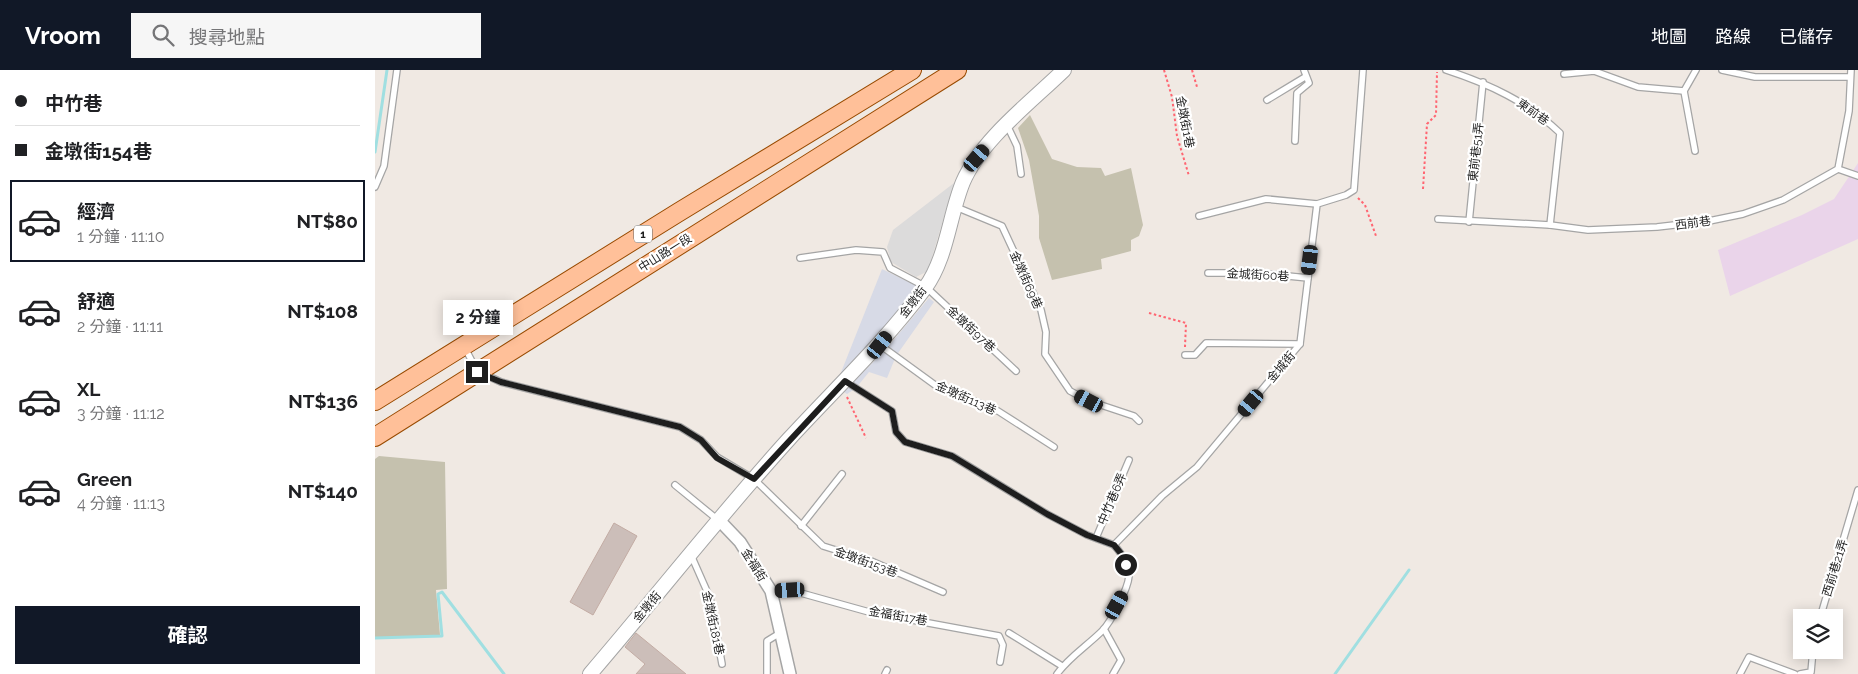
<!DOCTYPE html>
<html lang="zh-TW">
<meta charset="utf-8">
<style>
:root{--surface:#fff;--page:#f6f6f6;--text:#202124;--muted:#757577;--line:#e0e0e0;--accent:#111827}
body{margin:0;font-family:Raleway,"Noto Sans TC",sans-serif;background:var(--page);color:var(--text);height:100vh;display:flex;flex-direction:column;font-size:19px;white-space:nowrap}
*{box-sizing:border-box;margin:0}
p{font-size:16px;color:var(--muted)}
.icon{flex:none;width:28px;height:28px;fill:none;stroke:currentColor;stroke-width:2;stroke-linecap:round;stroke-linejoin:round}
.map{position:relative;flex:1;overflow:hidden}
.panel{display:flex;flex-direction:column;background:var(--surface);width:375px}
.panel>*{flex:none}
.top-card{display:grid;align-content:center;height:110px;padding:0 15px;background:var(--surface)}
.buttons{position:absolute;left:1418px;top:539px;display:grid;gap:10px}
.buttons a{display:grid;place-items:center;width:50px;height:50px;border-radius:0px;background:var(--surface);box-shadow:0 2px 12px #0003;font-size:25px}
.end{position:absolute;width:22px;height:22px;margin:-11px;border:6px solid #1e1e1e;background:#fff;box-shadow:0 0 0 2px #fff}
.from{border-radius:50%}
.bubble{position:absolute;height:35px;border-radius:0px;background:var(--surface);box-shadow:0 2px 12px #0003;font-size:16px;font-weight:700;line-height:35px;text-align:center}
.car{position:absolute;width:15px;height:30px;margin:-15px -8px;border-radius:6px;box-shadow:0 0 4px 1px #0007;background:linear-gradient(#222 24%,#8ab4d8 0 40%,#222 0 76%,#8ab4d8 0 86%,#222 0)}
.top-card b{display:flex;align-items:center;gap:18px;height:48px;font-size:19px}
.top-card b+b{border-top:1px solid var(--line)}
.top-card i{width:12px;height:12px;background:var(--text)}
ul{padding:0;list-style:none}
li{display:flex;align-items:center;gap:15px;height:82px;margin:0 10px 8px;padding:0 5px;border:2px solid transparent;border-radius:0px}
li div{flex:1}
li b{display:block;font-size:19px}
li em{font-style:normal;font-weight:700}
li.selected{border-color:var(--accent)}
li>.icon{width:45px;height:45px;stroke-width:1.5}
.primary-button{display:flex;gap:10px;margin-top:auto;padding:10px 15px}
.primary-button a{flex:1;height:58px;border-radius:0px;background:var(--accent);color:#fff;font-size:20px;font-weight:700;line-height:58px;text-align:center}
header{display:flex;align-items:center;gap:30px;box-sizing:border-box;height:70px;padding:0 25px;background:var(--accent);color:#fff}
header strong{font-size:24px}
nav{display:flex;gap:28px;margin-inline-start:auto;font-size:18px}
.search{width:350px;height:45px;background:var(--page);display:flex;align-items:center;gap:12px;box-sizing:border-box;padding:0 18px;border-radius:0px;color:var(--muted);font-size:19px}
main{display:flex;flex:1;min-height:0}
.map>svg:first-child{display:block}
.residential{fill:#dcdbdb}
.industrial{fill:#ead4ea}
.construction{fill:#c5c1ae}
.plaza{fill:#d7dae6}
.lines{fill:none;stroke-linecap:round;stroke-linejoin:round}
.stream{stroke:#a0dfe1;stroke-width:3}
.building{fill:#ccbeb9;stroke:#c3aca4}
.service-casing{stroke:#a5a5a5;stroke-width:8}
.minor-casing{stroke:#a5a5a5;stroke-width:14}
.tertiary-casing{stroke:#a5a5a5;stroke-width:16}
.primary-casing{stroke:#984a00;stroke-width:20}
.path{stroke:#ff6571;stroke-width:2;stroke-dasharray:2.5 2.5;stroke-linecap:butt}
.service{stroke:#fff;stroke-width:5.5}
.minor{stroke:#fff;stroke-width:11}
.tertiary{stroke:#fff;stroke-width:14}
.primary{stroke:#ffc099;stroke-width:18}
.route{stroke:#1e1e1e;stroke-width:6}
.labels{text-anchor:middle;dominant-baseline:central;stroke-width:4.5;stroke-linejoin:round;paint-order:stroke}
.shield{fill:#fff;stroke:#626262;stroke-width:1}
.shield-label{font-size:11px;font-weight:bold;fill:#1e1e1e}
.street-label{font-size:12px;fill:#1e1e1e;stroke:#fff}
</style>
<header>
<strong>Vroom</strong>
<div class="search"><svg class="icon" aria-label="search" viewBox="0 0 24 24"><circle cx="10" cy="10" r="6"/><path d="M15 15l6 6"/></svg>搜尋地點</div>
<nav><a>地圖</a><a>路線</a><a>已儲存</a></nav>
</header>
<main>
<section class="panel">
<div class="top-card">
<b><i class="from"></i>中竹巷</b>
<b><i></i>金墩街154巷</b>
</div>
<ul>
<li class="selected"><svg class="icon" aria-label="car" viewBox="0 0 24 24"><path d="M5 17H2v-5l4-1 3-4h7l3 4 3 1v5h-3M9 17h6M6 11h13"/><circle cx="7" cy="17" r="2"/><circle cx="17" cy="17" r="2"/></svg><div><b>經濟</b><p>1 分鐘 · 11:10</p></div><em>NT$80</em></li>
<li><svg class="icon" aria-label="car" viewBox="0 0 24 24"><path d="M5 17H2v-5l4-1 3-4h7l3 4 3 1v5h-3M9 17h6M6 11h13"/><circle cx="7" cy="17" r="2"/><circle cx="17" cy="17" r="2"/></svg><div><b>舒適</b><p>2 分鐘 · 11:11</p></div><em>NT$108</em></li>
<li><svg class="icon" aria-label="car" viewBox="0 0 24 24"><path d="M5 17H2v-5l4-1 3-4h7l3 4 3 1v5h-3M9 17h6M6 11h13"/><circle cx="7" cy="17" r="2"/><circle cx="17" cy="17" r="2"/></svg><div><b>XL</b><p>3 分鐘 · 11:12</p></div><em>NT$136</em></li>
<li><svg class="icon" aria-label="car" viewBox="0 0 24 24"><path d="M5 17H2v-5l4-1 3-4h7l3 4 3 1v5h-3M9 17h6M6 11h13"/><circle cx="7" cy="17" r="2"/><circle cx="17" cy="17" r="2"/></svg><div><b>Green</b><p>4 分鐘 · 11:13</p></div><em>NT$140</em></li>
</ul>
<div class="primary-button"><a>確認</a></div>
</section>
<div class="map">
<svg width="1483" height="604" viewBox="0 0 1483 604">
<rect width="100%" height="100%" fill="#f0e9e3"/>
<path class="residential" d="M 579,113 L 553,201 L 541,207 L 516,192 L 512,177 L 518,160 Z"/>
<path class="industrial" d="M 1483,93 L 1483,169 L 1355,226 L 1343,180 L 1427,145 L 1459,129 Z"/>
<g class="construction">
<path d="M 655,45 L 677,89 L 702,97 L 726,98 L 730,106 L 756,98 L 768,155 L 764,166 L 756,170 L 756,181 L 726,189 L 727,199 L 677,210 L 664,168 L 664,146 L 654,90 L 643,58 Z"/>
<path d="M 4,386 L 70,392 L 72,519 L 61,520 L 65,565 L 0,569 L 0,389 Z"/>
</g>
<g class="plaza">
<path d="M 507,199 L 544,217 L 503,269 L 463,310 Z"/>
<path d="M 554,228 L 559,232 L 521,286 L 512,308 L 494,302 L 481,318 L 472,324 L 469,322 L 511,279 Z"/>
</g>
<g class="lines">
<g class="stream">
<path d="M 0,82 L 12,0"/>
<path d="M 0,568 L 67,566 L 63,524 L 67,522 L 129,604"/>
<path d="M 960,604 L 1034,500"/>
</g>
</g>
<g class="building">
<path d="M 239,453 L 262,466 L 218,545 L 195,532 Z"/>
<path d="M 261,563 L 311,604 L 261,604 L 270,594 L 250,577 Z"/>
</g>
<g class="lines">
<g class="service-casing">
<g id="service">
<path d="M 1071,0 C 1114,14 1153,32 1185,63 L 1175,155"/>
<path d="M 1347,0 L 1380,7 L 1475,7"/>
<path d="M 1189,4 L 1219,1 L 1263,17 L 1309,21"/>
<path d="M 892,30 L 930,7"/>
<path d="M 632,55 L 642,76 L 646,104"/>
<path d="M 920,71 L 922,23 L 934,13 L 929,0"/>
<path d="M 1320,81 L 1309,21 L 1321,0"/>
<path d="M 1463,99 L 1483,106"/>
<path d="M 0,117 L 9,96 L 22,0"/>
<path d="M 581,137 L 627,156 L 666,240 L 671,262 L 670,284 L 695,321 L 714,331 L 759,346 L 764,351"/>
<path d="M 824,146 L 891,129 L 942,134"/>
<path d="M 1063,149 L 1175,155 L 1213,160 L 1282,157 L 1334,151 L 1368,144 L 1408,130 L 1463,99 L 1474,41 L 1476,0"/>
<path d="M 1094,152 L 1108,12"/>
<path d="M 425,188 L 481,180 L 508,182 L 515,198 L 551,217 L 641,301"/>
<path d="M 833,203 L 882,203 L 933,208"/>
<path d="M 505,275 L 560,315 L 623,341 L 679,377"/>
<path d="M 90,278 L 102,301 L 126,312 L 305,357 L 326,370 L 342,387 L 379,409 L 448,476 L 496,491 L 568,522"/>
<path d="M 810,285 L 820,285 L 831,273 L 925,274"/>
<path d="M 470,311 L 517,341 L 521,362 L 530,372 L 577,386 L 672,444 L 712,465 L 739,475"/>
<path d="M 300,415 L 343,450"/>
<path d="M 426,456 L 467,404"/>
<path d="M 721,468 L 754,390"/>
<path d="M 316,485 L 335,528 L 347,594"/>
<path d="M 396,521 L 415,520 L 494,542 L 624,566 L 628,575 L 625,592"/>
<path d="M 1445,548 L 1483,420"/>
<path d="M 729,559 L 746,590 L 738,604"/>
<path d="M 634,563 L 687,596"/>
<path d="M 392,604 L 392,571 L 405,563"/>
<path d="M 510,604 L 512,600"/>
<path d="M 682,604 C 694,587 712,576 727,561 C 736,552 753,519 754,506 C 755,495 746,483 739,475 L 787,426 L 822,397 L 925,274 L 942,134 L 971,125 L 979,120 L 988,0"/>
<path d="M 1365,604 L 1374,587 L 1420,604"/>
<path d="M 1425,604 L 1436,602 L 1438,580"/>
</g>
</g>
<g class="minor-casing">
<path id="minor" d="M 345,451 L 365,472 L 396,521 L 415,604"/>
</g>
<g class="tertiary-casing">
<path id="tertiary" d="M 215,604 C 282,526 345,445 414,369 C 460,319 509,273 550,218 C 572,188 574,146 588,112 C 606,70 656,32 689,0"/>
</g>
<g class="primary-casing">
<g id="primary">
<path d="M 0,331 L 304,142 L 537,0"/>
<path d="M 0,367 L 582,0"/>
</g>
</g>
<g class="path">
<path d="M 789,0 L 797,27 L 802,66 L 814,106"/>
<path d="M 817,0 L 822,17"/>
<path d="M 1048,119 L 1052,54 L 1061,45 L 1062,2"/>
<path d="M 983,128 L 990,135 L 1001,166"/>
<path d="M 774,243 L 811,253 L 810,277"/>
<path d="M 472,327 L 491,368"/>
</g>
<use href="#service" class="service"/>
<use href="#minor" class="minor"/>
<use href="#tertiary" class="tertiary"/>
<use href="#primary" class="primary"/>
</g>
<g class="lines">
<path class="route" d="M 102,302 L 126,312 L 305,357 L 326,370 L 342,388 L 379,409 L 470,311 L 517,341 L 521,362 L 530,372 L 577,386 L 672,444 L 712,465 L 739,475 L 748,486 L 751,495"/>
</g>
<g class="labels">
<rect class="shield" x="259" y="155.5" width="18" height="17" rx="4"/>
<g class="shield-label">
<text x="268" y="164">1</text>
</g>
<g class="street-label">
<text transform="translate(1158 42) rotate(35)">東前巷</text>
<text transform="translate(810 52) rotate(79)">金墩街1巷</text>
<text transform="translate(1101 82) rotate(-84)">東前巷51弄</text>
<text transform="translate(1318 153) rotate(-8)">西前巷</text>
<text transform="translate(290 183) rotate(-32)">中山路一段</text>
<text transform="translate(883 205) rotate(3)">金城街60巷</text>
<text transform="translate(651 210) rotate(66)">金墩街69巷</text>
<text transform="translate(538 232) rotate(-52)">金墩街</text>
<text transform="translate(596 259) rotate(43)">金墩街97巷</text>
<text transform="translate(906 297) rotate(-50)">金城街</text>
<text transform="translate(591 328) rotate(24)">金墩街113巷</text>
<text transform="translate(737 429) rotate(-67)">中竹巷6弄</text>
<text transform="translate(491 492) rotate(20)">金墩街153巷</text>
<text transform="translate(379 495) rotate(58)">金福街</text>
<text transform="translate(1460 498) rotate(-73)">西前巷21弄</text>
<text transform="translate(272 537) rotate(-50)">金墩街</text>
<text transform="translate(523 546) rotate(10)">金福街17巷</text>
<text transform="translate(338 553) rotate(78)">金墩街181巷</text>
</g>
</g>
</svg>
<div class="buttons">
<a><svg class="icon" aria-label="layers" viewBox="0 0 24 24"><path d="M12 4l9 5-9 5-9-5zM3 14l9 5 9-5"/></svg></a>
</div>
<i class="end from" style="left:751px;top:495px"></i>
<i class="end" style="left:102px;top:302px"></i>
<div class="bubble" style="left:68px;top:230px;width:70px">2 分鐘</div>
<i class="car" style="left:602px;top:88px;rotate:41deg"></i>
<i class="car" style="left:935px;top:190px;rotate:187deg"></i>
<i class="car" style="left:505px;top:275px;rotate:38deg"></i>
<i class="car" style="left:714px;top:331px;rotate:298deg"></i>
<i class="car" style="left:876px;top:333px;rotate:220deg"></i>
<i class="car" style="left:415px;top:520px;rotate:267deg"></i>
<i class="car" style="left:742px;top:535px;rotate:29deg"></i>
</div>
</main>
